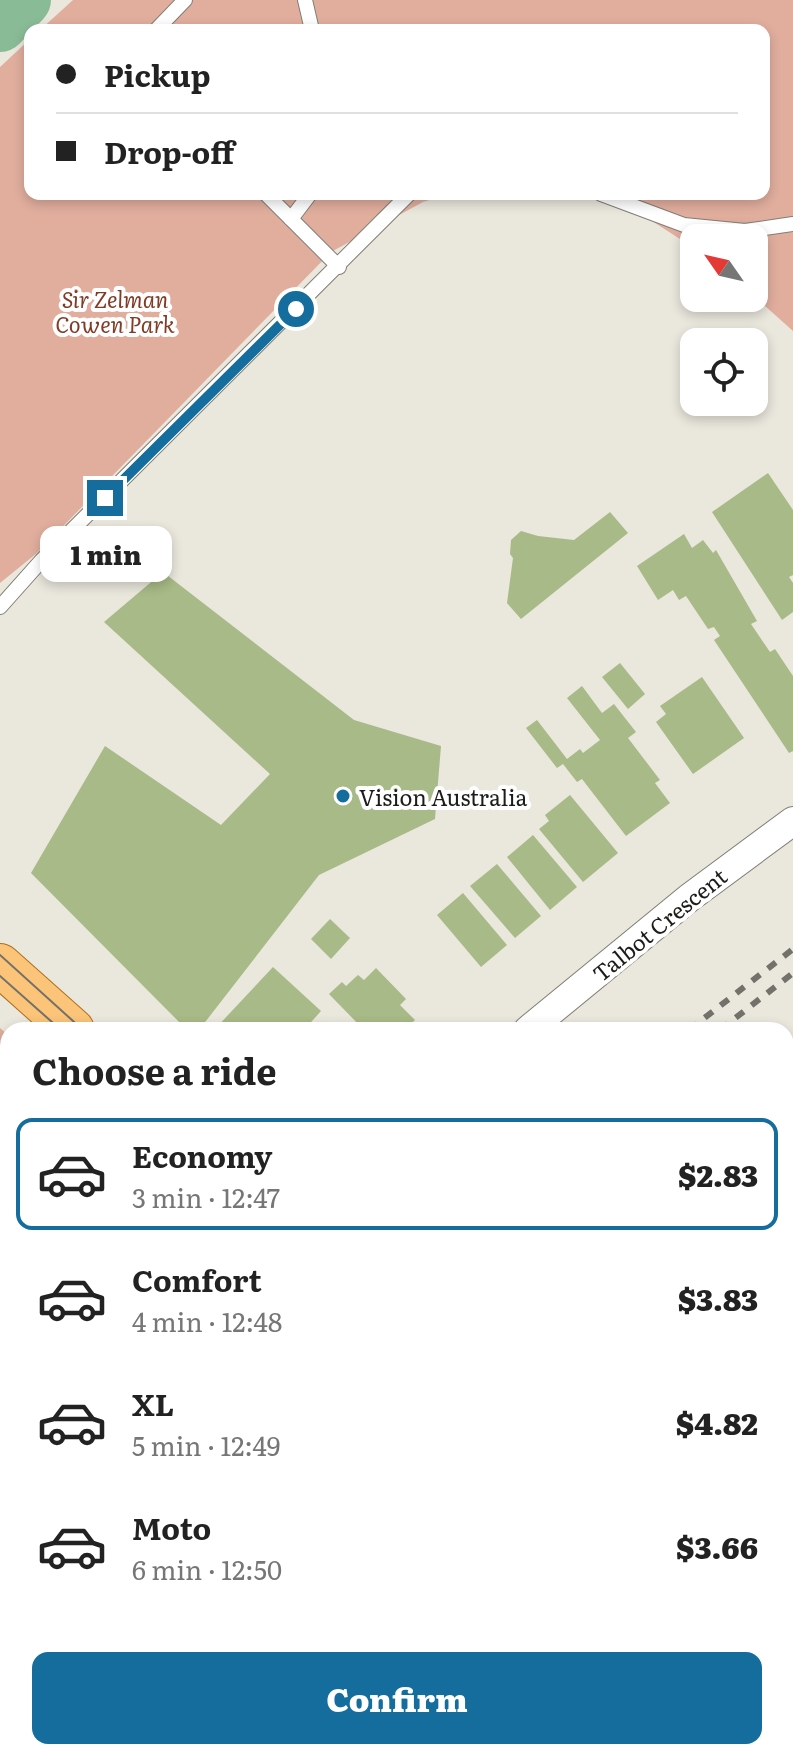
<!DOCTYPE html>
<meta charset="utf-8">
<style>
:root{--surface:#fff;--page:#f6f6f6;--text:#222;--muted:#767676;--line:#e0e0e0;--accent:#146d9c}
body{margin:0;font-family:Literata,serif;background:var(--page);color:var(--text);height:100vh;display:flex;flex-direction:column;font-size:30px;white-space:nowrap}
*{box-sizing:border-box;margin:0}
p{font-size:26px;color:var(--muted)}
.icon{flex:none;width:44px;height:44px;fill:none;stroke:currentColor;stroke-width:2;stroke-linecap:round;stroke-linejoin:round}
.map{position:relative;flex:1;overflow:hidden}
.sheet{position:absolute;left:0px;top:1022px;width:794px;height:738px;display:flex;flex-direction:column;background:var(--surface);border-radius:24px 24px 0 0;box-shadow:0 4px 12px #0003}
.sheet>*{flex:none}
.hud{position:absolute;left:24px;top:24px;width:746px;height:176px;border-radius:16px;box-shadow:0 4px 12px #0003;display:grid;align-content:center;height:176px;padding:0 32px;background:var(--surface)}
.needle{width:52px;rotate:304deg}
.controls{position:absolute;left:680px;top:224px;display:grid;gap:16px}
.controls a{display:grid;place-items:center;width:88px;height:88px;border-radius:16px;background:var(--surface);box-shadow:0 4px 12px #0003;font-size:40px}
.end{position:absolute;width:36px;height:36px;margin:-18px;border:10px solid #146d9c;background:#fff;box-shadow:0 0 0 4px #fff}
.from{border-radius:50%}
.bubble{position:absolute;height:56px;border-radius:16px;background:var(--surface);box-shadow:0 4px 12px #0003;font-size:26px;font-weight:800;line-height:56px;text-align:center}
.hud b{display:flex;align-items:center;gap:28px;height:76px;font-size:30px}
.hud b+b{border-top:2px solid var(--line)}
.hud i{width:20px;height:20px;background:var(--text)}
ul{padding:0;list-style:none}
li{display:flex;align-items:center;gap:24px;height:112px;margin:0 16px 12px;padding:0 16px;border:4px solid transparent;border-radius:16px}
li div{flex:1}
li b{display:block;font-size:30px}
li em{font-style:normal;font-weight:800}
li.active{border-color:var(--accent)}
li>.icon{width:72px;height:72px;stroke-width:1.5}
h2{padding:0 32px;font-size:36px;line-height:96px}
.primary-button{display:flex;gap:16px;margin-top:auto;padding:16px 32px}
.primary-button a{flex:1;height:92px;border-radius:16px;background:var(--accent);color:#fff;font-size:32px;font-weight:800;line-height:92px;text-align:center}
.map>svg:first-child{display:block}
.green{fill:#e1ae9e}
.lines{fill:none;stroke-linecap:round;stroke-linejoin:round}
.river{stroke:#8abb97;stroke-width:54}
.building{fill:#a8ba87}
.lane-casing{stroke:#807e75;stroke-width:16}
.street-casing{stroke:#807e75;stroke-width:30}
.primary-casing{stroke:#ac701d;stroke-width:44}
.lane{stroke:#fff;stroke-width:14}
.street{stroke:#fff;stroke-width:28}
.primary{stroke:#fcc479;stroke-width:42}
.tram{stroke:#72716a;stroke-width:2}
.rail{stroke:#72716a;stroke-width:6;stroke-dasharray:10 10;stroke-linecap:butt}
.route{stroke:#146d9c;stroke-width:10}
.poi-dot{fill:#146d9c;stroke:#fff;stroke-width:3}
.labels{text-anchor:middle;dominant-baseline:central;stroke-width:8;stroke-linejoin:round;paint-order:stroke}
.park-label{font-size:22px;font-style:italic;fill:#823c26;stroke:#fff}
.poi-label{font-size:22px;fill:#1c1c18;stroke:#fff;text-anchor:start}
.street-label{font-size:22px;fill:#1c1c18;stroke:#fff}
</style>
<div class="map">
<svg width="793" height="1759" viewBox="0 0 793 1759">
<rect width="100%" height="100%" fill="#eae7dd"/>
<g class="green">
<path d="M 73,0 L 793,0 L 793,331 L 754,296 L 754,238 L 694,238 L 694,248 L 610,194 L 764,194 L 764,30 L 40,30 Z"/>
<path d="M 30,39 L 30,194 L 449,194 L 423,202 L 331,252 L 37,553 L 0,583 L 0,67 Z"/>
<path d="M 0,1028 L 8,1035 L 8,1725 L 0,1735 Z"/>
</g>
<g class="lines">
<path class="river" d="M 0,25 L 24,0"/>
</g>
<g class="building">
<path d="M 768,473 L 793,510 L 793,575 L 789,577 L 793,583 L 793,612 L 782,620 L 712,512 Z"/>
<path d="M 610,512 L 628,533 L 521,619 L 507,603 L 513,558 L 510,554 L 511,540 L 521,531 L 538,536 L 574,540 Z"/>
<path d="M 684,534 L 692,548 L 703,540 L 713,553 L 716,550 L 757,621 L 751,624 L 770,652 L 775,649 L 793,676 L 793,751 L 789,753 L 714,640 L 720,636 L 714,627 L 708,629 L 686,596 L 679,600 L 673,590 L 658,600 L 637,566 Z"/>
<path d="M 163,572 L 354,720 L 441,746 L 435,819 L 319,875 L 199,1030 L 187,1030 L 31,873 L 105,746 L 221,825 L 270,774 L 104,622 Z"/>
<path d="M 620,663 L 645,694 L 628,709 L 602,677 Z"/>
<path d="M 702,677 L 744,738 L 693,774 L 656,722 L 666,714 L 660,706 Z"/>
<path d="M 582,686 L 602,713 L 614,704 L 636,732 L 628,738 L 660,780 L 655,783 L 670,803 L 626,836 L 582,779 L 577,782 L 563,764 L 557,768 L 526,728 L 537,720 L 567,759 L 580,749 L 583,753 L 600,740 L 567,698 Z"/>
<path d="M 570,795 L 618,853 L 583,882 L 539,829 L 549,821 L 545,815 Z"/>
<path d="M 533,835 L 577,887 L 550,910 L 507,857 Z"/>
<path d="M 497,864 L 541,916 L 515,938 L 470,886 Z"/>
<path d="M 463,893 L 507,945 L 481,967 L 437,915 Z"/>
<path d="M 330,919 L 350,938 L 331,959 L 311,939 Z"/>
<path d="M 273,967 L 321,1011 L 304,1030 L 214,1030 Z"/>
<path d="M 376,968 L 406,999 L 400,1005 L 415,1020 L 404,1030 L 364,1030 L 329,994 L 342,982 L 346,986 L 358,975 L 364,980 Z"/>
<path d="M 0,1145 L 8,1152 L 8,1465 L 0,1457 Z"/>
<path d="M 793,1278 L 793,1312 L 786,1306 L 786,1286 Z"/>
<path d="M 786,1351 L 793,1352 L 793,1424 L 786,1431 Z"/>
<path d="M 793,1481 L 793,1565 L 786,1572 L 786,1488 Z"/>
</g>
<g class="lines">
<g class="lane-casing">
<g id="lane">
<path d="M 305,0 L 312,30"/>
<path d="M 156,30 L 185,0"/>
<path d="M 266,194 L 339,267"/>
<path d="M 601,194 L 684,225 L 745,231 L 793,224"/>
<path d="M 291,219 L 310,194"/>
<path d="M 0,607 L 41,561 L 409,194"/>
<path d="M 793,1105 C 790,1120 785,1136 793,1149"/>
<path d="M 566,1752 L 573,1759"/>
<path d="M 417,1759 L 423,1752"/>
</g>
</g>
<g class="street-casing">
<g id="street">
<path d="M 528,1030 L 689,898 L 793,821"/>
<path d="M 786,1188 L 793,1182"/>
<path d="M 154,1759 L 159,1752"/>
<path d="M 717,1759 L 724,1752"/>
</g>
</g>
<g class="primary-casing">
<g id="primary">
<path d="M 0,965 L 73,1030"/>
<path d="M 786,1673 L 793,1680"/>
</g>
</g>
<use href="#lane" class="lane"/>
<use href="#street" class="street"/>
<use href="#primary" class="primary"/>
<g class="tram">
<path d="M 0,955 L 83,1030"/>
<path d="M 0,976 L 61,1030"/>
<path d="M 786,1664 L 793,1671"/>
<path d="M 786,1683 L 793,1689"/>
</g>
<g class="rail">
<path d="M 689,1030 L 793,949"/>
<path d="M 720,1030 L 793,973"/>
<path d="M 8,1759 L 14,1752"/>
<path d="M 29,1759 L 36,1752"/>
</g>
</g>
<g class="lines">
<path class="route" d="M 105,498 L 296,309"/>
</g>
<circle class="poi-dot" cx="343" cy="796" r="8"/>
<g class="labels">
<g class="park-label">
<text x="115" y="298">Sir Zelman<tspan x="115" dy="25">Cowen Park</tspan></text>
</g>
<g class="poi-label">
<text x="359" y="796">Vision Australia</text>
</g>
<g class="street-label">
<text transform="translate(659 924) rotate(-39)">Talbot Crescent</text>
</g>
</g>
</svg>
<div class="controls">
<a><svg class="needle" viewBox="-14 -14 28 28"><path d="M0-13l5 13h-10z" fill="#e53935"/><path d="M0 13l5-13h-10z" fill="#767676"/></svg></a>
<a><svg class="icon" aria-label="locate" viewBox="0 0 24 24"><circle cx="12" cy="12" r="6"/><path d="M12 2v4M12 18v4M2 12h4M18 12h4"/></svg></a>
</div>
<i class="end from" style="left:296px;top:309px"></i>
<i class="end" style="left:105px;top:498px"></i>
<div class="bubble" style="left:40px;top:526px;width:132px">1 min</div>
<div class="hud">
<b><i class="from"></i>Pickup</b>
<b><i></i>Drop-off</b>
</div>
<section class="sheet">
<h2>Choose a ride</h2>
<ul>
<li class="active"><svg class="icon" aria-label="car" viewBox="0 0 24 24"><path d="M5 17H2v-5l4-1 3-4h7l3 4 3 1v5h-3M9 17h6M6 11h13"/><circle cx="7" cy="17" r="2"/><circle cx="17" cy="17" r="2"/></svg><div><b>Economy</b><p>3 min · 12:47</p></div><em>$2.83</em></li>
<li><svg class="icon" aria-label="car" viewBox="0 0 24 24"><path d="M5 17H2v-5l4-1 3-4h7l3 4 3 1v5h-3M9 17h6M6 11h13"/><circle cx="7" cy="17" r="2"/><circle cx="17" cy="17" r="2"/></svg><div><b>Comfort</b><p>4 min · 12:48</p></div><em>$3.83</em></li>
<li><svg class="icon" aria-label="car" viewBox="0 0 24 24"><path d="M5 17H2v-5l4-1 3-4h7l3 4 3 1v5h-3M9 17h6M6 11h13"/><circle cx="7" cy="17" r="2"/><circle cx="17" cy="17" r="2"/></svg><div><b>XL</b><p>5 min · 12:49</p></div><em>$4.82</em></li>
<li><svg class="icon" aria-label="car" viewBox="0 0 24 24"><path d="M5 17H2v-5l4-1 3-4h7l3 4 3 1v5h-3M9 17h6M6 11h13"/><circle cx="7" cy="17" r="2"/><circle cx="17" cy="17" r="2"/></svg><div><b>Moto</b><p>6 min · 12:50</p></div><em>$3.66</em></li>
</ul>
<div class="primary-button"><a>Confirm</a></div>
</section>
</div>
